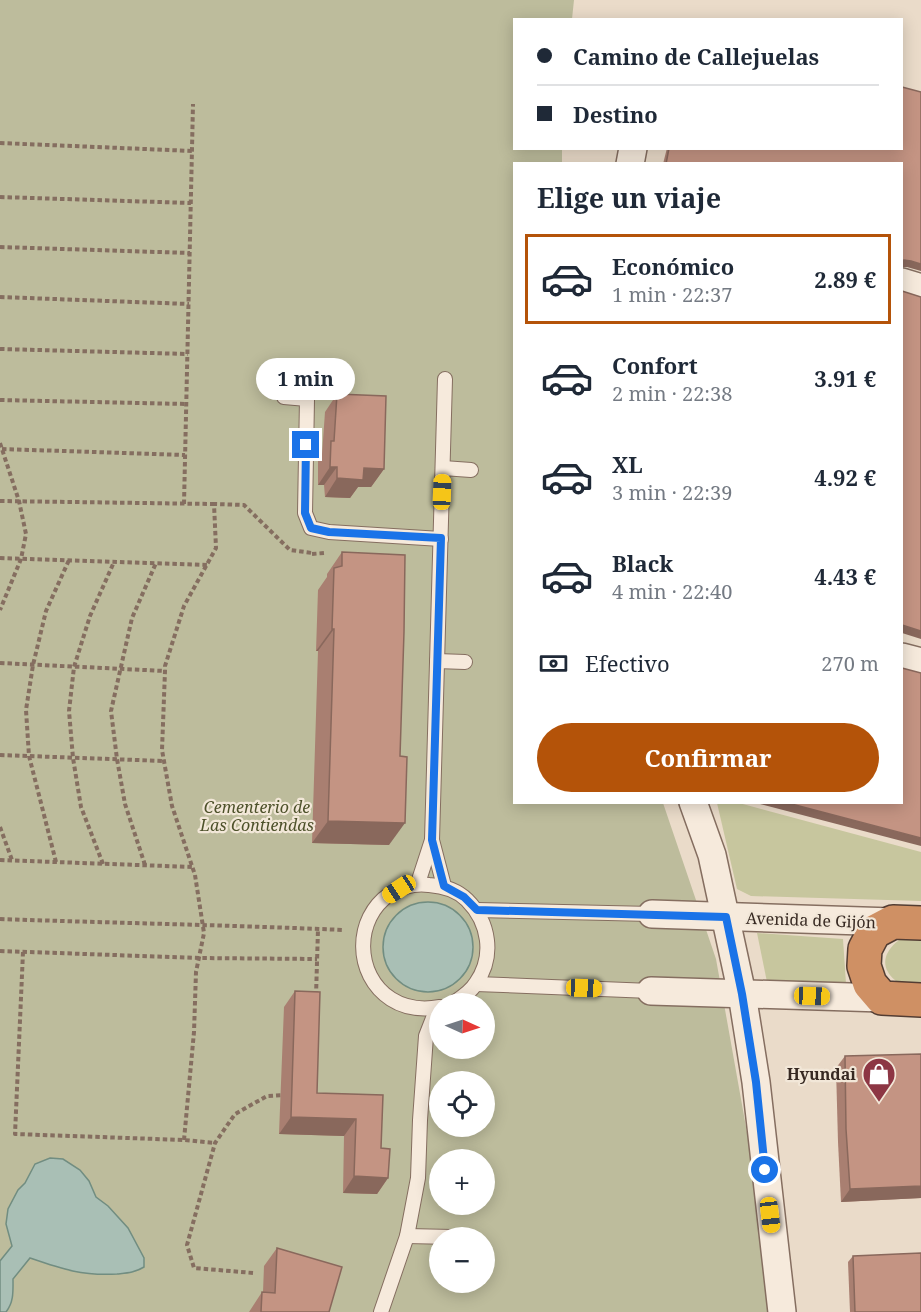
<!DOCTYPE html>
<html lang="es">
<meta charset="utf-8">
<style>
:root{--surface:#fff;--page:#f2f2f3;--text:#1f2937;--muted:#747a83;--line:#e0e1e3;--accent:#b45309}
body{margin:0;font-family:"Noto Serif",serif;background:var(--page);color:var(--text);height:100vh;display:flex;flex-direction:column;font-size:22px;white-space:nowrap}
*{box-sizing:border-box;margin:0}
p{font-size:20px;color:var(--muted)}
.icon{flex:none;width:33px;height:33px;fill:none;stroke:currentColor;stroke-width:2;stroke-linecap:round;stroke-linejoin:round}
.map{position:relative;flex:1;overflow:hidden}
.details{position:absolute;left:513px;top:162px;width:390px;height:642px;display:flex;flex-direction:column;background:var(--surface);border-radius:0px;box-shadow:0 3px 15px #0003}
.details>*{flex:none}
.banner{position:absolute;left:513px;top:18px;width:390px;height:132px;border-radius:0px;box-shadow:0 3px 15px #0003;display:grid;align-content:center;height:132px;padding:0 24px;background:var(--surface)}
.needle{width:39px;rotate:93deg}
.controls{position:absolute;left:429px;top:993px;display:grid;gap:12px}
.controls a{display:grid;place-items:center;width:66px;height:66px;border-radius:50%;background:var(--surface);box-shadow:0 3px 15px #0003;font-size:30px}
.end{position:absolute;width:27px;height:27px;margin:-14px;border:8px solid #1a73e8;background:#fff;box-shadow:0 0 0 3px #fff}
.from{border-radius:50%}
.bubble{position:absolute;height:42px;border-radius:21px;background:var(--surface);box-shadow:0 3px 15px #0003;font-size:20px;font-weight:700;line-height:42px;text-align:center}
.car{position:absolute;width:18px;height:36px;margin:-18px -9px;border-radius:8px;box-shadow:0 0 4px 2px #0007;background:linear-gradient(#f5c518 24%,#345 0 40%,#f5c518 0 76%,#345 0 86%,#f5c518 0)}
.banner b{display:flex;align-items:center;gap:21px;height:57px;font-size:22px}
.banner b+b{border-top:2px solid var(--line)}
.banner i{width:15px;height:15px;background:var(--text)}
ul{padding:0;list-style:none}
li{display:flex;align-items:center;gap:18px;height:90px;margin:0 12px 9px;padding:0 12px;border:3px solid transparent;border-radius:0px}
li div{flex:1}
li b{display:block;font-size:22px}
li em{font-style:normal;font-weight:700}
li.current{border-color:var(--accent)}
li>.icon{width:54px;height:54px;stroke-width:1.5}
h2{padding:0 24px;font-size:27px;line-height:72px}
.pay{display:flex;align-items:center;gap:15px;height:66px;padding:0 24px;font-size:22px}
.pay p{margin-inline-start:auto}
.button{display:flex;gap:12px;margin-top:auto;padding:12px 24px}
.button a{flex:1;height:69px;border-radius:36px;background:var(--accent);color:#fff;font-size:24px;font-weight:700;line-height:69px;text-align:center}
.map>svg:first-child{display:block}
.green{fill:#c7c69e}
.cemetery{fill:#bdbc9c;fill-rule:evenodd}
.water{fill:#a9bfb5;stroke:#718d81;stroke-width:1.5}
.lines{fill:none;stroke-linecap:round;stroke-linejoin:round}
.lane-casing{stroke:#856e60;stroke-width:16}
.street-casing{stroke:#856e60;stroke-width:30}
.highway-casing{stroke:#533d33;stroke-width:36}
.path{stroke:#856e60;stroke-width:4;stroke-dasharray:4.5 3;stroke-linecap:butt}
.lane{stroke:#f6eadc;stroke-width:14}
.street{stroke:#f6eadc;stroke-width:27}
.highway{stroke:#cf9064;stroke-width:33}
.wall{fill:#a97f71}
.shaded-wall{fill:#89685c}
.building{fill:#c49483;stroke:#89685c;stroke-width:1.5}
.route{stroke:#1a73e8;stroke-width:8}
.labels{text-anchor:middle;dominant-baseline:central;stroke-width:4.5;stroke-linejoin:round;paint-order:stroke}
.park-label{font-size:16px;font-style:italic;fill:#4d512a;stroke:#f2e7d8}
.street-label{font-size:16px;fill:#372922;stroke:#f2e7d8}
.poi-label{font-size:16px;font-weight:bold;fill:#372922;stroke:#f2e7d8;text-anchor:end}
</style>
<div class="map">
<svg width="921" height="1312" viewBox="0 0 921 1312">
<rect width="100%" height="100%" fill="#eadbc9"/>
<g class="green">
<path d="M 717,803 L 739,803 L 921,852 L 921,901 L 751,896 L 737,889 Z"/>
<path d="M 757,933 L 843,939 L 846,984 L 767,982 Z"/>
<path d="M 902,938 L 921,939 L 921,984 L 898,983 C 895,980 890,976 888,972 C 880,958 891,945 902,938 Z"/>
</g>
<path class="cemetery" d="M 0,0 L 574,0 L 572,19 L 514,20 L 514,148 L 562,149 L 562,163 L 514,164 L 514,802 L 663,803 L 716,959 L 779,1312 L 0,1312 ZM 440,1004 L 484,1004 L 484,1048 L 440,1048 ZM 440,1082 L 484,1082 L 484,1126 L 440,1126 ZM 440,1160 L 484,1160 L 484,1204 L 440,1204 ZM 440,1238 L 484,1238 L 484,1282 L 440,1282 Z"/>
<g class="water">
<circle cx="428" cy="947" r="45"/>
<path d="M 50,1158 L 63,1159 L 80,1170 L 89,1181 L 96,1197 L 108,1206 L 128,1228 L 144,1258 L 144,1267 C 134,1273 127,1273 117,1274 C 82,1276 62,1269 30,1258 L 13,1279 C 13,1291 14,1302 6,1312 L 0,1312 L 0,1261 L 12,1246 L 6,1224 L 8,1209 L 18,1190 L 25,1183 L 35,1164 Z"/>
</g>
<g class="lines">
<g class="lane-casing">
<g id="lane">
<path d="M 284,397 L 307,399 L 305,513 L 311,528 L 329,532 L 441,539"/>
<path d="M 443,468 L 471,470"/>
<path d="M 437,661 L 465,662"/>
<path d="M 418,883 L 432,840"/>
<path d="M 444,886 L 432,840 L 445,379"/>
<path d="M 477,910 L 652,914"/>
<path d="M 476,984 L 651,991"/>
<path d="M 440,1007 C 423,1010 405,1008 391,999 C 354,975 354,918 390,894 C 403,886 415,883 429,885 C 443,886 456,889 467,900 C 489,922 495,956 476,983 C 471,992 461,998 452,1004"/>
<path d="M 407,1236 L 452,1237"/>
<path d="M 381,1312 L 407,1236 L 418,1178 L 420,1120 L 426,1036 L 437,1008"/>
</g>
</g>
<g class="street-casing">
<g id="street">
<path d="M 630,164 L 633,148"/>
<path d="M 902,282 L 921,288"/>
<path d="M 902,657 L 921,662"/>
<path d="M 693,802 L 712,855 L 742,994 L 756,1082 L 782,1312"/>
<path d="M 652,914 L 893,922"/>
<path d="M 651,991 L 882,998"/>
</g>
</g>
<g class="highway-casing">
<path id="highway" d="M 921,923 L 893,922 L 874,932 L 865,949 L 864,966 L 870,984 L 882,998 L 921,1000"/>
</g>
<g class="path">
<path d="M 0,143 L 192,151"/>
<path d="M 0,197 L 191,203"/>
<path d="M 0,247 L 190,253"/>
<path d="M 0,297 L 189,304"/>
<path d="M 0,349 L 188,354"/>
<path d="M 0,400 L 186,404"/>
<path d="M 0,443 L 19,501 L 26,534 L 21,559 L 0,610"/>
<path d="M 2,449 L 185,455"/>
<path d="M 0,501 L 214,504"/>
<path d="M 184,504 L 193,104"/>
<path d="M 312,554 L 324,553"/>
<path d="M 0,558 L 207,565"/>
<path d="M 0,663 L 165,671"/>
<path d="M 0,755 L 164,761"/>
<path d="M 0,827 L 12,860"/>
<path d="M 0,860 L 193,867"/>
<path d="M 56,862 L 29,756 L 26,710 L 33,665 L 46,611 L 69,560"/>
<path d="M 103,864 L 81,807 L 73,758 L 69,711 L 74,667 L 90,616 L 114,562"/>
<path d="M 145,865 L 125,804 L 117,759 L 111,711 L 132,618 L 156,563"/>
<path d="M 0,919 C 115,923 229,925 344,930"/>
<path d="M 0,951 L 199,958 L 317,959"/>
<path d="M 23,952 L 15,1134 L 184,1140 L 215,1143"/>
<path d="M 316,996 L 318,929"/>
<path d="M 184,1140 L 194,1032 L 196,972 L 204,933 L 195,875 L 172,806 L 162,750 L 165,671 L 165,666 L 184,606 L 216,548 L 214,504 L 244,505 L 290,550 L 312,553"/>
<path d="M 253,1273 L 194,1268 L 187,1245 L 215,1143 L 235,1114 L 267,1096 L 284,1095"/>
</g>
<use href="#lane" class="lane"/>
<use href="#street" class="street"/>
<use href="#highway" class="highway"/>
</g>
<g class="wall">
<path d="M 667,148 L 902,148 L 907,267 L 902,267 L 902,164 L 663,164 Z"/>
<path d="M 337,394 L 384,469 L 371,487 L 358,487 L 350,498 L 325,497 L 324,485 L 318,485 L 318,459 L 322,454 L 325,412 Z"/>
<path d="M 342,552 L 389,845 L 312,843 L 318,651 L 316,651 L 318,590 L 327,577 L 327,574 Z"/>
<path d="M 295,991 L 317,1093 L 383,1095 L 381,1148 L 388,1178 L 377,1194 L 343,1193 L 344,1136 L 279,1134 L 284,1007 Z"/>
<path d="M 845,1056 L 921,1198 L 841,1202 L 838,1142 L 836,1068 Z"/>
<path d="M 277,1248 L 329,1312 L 249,1312 L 262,1292 L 263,1292 L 264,1266 Z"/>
<path d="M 853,1256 L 921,1312 L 850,1312 L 848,1262 Z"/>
</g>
<g class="shaded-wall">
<path d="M 904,260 L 911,261 L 921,264 L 921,271 L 907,267 L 902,267 L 902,261 Z"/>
<path d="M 330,467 L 337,467 L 324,485 L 318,485 Z"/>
<path d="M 364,468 L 384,469 L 371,487 L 358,487 L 350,498 L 325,497 L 337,478 Z"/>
<path d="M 902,625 L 921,631 L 921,639 L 902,633 Z"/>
<path d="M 332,629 L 334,629 L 318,651 L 316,651 Z"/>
<path d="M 752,802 L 784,802 L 921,838 L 921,846 Z"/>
<path d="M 328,821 L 405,823 L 389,845 L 312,843 Z"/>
<path d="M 291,1117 L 356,1119 L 344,1136 L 279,1134 Z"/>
<path d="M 354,1176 L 388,1178 L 377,1194 L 343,1193 Z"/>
<path d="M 921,1186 L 921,1198 L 841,1202 L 850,1189 Z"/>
</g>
<g class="building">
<path d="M 902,87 L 921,92 L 921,264 L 911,261 L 904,260 L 902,261 L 902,164 L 666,164 L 669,148 L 902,148 Z"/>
<path d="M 902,291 L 921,297 L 921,631 L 902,625 Z"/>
<path d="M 337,394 L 386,396 L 384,469 L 364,468 L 363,480 L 337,478 L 337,467 L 330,467 L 331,441 L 334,441 Z"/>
<path d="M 342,552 L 405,555 L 404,632 L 400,756 L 407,757 L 405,823 L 328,821 L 334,629 L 332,629 L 334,568 L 342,566 Z"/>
<path d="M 902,668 L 921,673 L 921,838 L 784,802 L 902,802 Z"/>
<path d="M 295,991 L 320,992 L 317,1093 L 383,1095 L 381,1148 L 390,1149 L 388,1178 L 354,1176 L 356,1119 L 291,1117 Z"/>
<path d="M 921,1054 L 921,1186 L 850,1189 L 846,1129 L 845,1056 Z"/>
<path d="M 277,1248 L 342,1267 L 329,1312 L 261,1312 L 262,1292 L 275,1293 Z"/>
<path d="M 921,1253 L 921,1312 L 855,1312 L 853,1256 Z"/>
</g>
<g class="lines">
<path class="route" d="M 306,445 L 305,513 L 311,528 L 329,532 L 441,538 L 432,840 L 444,886 L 464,897 L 477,910 L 726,917 L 742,994 L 756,1082 L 765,1170"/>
</g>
<defs>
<g id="shop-pin" transform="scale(1.725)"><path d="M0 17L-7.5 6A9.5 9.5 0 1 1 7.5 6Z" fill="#8d3644" stroke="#f2e7d8"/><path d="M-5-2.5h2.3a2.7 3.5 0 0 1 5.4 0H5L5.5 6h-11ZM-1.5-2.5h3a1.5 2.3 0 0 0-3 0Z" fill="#fff"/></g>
</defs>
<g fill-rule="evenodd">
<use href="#shop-pin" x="879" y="1074"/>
</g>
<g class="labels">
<g class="park-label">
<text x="257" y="807">Cementerio de<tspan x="257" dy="18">Las Contiendas</tspan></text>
</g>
<g class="street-label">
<text transform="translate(811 920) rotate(2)">Avenida de Gijón</text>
</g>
<g class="poi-label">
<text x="856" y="1074">Hyundai</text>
</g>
</g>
</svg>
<div class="controls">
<a><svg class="needle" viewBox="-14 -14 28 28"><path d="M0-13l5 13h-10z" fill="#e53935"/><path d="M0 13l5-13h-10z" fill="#747a83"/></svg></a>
<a><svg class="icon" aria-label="locate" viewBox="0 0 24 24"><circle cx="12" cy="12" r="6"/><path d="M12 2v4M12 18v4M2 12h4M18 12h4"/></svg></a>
<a>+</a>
<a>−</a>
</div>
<i class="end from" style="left:765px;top:1170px"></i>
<i class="end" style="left:306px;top:445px"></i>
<div class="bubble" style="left:256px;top:358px;width:99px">1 min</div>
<i class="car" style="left:442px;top:492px;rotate:2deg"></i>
<i class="car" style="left:399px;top:889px;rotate:237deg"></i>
<i class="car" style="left:584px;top:988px;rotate:92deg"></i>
<i class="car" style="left:812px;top:996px;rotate:92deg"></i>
<i class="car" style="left:770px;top:1215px;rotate:173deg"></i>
<div class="banner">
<b><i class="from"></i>Camino de Callejuelas</b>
<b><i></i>Destino</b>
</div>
<section class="details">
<h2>Elige un viaje</h2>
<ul>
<li class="current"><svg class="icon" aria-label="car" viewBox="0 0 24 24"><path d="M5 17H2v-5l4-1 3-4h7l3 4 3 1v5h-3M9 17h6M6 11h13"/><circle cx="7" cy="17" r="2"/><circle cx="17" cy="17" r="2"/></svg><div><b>Económico</b><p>1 min · 22:37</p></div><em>2.89 €</em></li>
<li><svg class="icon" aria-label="car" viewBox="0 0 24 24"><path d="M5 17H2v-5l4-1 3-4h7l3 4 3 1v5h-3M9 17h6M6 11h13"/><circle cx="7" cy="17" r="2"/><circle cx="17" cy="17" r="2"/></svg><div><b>Confort</b><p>2 min · 22:38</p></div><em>3.91 €</em></li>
<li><svg class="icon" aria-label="car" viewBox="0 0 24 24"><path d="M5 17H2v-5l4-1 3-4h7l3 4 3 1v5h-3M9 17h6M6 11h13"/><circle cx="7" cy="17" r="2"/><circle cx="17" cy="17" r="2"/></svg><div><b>XL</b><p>3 min · 22:39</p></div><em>4.92 €</em></li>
<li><svg class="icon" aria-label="car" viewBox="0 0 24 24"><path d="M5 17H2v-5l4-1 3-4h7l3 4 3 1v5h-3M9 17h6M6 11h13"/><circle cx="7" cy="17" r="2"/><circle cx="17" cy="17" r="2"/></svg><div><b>Black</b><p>4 min · 22:40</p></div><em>4.43 €</em></li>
</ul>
<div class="pay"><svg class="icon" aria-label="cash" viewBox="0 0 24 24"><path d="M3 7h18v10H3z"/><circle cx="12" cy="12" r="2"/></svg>Efectivo<p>270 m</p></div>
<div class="button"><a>Confirmar</a></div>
</section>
</div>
